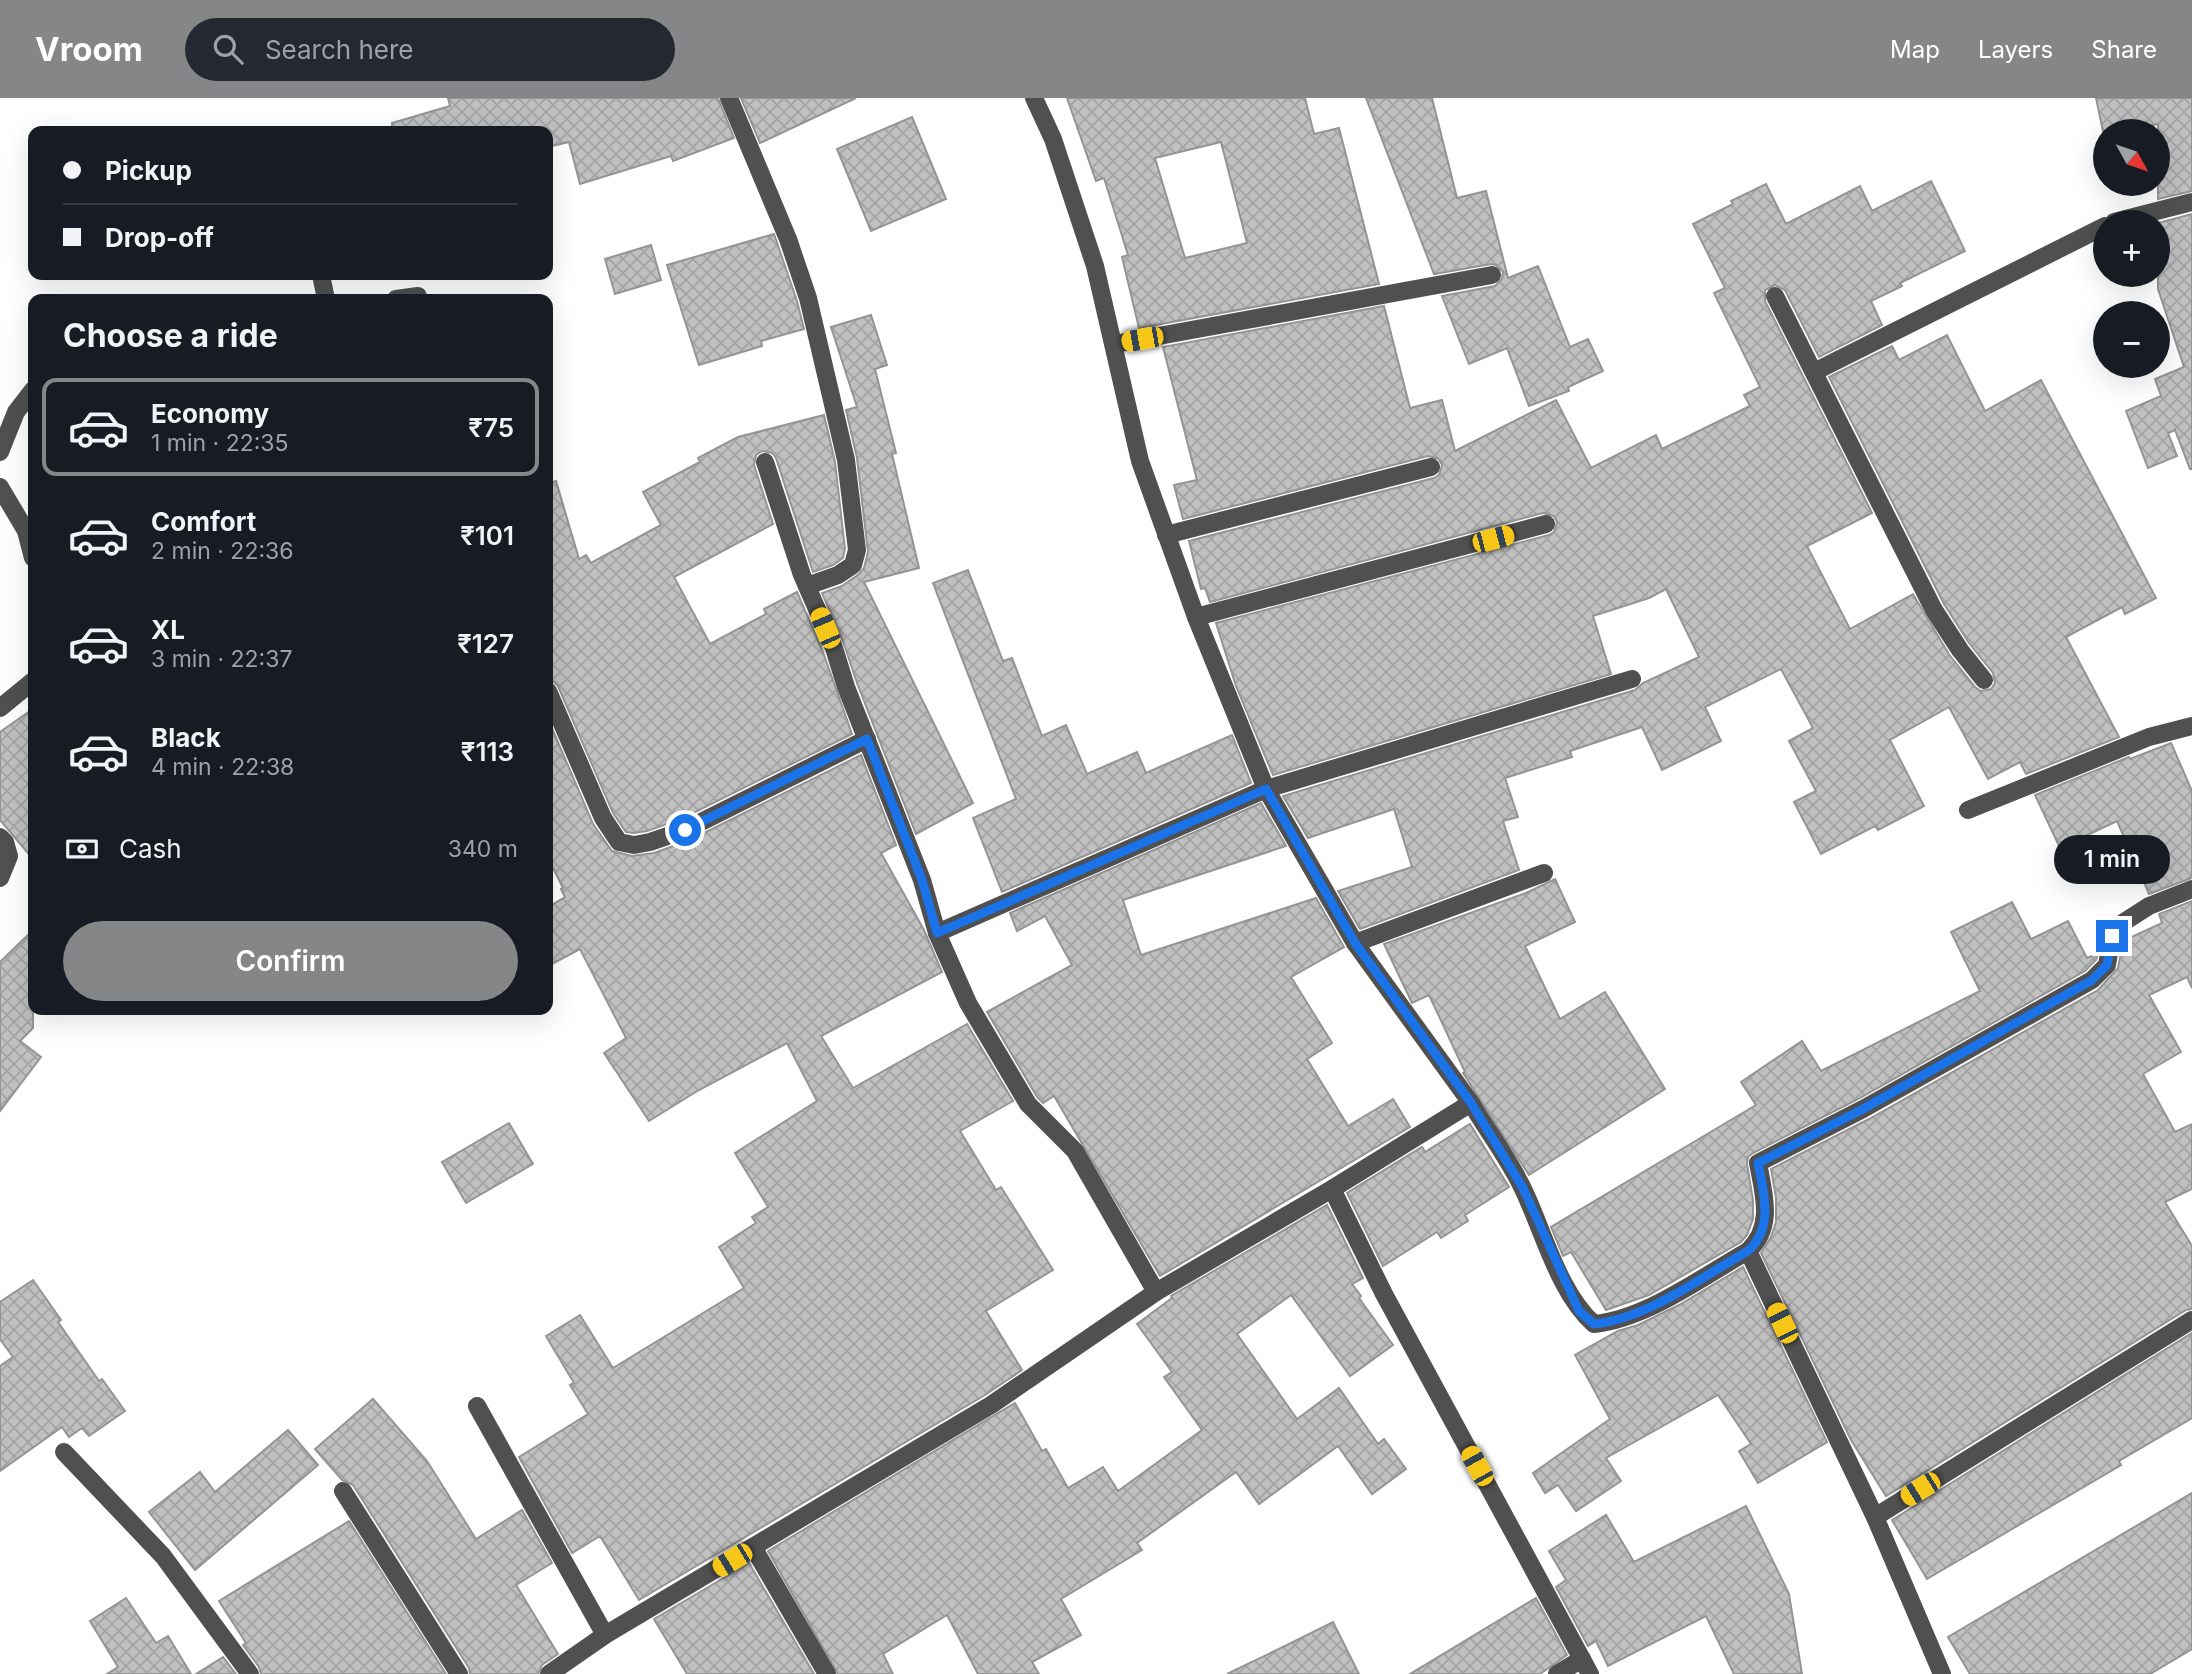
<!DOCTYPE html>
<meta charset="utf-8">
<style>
:root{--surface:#171b24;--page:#242831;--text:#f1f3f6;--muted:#9ea1a6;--line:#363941;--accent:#858687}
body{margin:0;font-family:Inter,sans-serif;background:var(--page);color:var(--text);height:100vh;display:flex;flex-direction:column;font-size:26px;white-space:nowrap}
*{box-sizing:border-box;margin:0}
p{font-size:23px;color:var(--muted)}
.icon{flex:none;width:38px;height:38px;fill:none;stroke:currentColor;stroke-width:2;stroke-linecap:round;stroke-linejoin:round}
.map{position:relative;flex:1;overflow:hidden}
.details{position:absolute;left:28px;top:196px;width:525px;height:721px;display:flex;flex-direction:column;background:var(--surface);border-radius:14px;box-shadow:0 7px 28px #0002}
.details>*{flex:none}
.guide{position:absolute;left:28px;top:28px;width:525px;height:154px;border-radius:14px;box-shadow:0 7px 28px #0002;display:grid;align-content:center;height:154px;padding:0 35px;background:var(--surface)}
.needle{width:46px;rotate:130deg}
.buttons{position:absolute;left:2093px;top:21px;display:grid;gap:14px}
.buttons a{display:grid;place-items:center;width:77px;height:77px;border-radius:50%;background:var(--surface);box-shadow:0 7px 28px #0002;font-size:35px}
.end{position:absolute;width:32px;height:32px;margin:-16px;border:9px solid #1a73e8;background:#fff;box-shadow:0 0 0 4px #fff}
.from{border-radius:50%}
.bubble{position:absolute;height:49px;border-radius:24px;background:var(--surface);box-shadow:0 7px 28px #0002;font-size:23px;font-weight:600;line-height:49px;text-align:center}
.car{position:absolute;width:21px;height:42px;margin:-21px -10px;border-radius:9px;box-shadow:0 0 5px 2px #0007;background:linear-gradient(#f5c518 24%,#345 0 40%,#f5c518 0 76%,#345 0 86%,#f5c518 0)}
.guide b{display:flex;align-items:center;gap:24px;height:66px;font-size:26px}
.guide b+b{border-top:2px solid var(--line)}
.guide i{width:18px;height:18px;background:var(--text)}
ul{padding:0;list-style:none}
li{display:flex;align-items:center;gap:21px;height:98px;margin:0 14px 10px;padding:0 21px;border:4px solid transparent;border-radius:14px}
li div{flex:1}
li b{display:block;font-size:26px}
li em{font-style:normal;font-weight:600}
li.current{border-color:var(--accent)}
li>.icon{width:63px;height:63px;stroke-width:1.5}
h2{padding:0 35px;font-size:32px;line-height:84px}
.pay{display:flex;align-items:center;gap:18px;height:77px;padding:0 35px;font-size:26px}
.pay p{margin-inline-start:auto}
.primary-button{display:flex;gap:14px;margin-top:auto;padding:14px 35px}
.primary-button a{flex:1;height:80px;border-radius:42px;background:var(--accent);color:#fff;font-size:28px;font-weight:600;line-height:80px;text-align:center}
header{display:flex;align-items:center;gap:42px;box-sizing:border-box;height:98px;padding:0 35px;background:var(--accent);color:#fff}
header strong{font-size:33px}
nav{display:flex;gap:38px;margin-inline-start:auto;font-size:24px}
.search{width:490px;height:63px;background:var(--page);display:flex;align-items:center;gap:18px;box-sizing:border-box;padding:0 24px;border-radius:38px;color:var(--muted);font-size:26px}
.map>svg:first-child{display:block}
.building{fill:url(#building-cross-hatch);stroke:#949494;stroke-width:2;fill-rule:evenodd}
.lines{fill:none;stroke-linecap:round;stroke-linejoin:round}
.minor{stroke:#505050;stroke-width:18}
.route{stroke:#1a73e8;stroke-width:9}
</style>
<header>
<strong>Vroom</strong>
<div class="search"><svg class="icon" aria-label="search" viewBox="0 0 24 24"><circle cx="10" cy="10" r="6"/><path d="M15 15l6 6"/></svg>Search here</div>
<nav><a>Map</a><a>Layers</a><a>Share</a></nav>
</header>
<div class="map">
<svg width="2192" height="1576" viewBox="0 0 2192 1576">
<defs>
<pattern id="building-cross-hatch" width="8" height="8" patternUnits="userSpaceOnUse" patternTransform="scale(1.75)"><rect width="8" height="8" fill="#c0c0c0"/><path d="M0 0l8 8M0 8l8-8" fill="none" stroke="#a3a3a3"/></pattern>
</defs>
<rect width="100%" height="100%" fill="#fff"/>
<g class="building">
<path d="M 448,0 L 718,0 L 734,40 L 673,63 L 671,58 L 580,86 L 569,44 L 548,49 L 548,33 L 393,33 L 392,25 L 450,8 Z"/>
<path d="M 741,0 L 856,0 L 760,45 Z"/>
<path d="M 1067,0 L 1305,0 L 1314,36 L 1339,30 L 1379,186 L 1139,230 L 1122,159 L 1128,157 L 1104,80 L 1096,83 ZM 1221,44 L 1247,145 L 1185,160 L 1155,60 Z"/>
<path d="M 1366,0 L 1432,0 L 1457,100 L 1486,93 L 1508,180 L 1538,168 L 1570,249 L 1588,241 L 1603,273 L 1568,289 L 1569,293 L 1529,308 L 1507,250 L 1469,266 L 1442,198 L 1495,188 L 1502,181 L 1503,174 L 1496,167 L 1491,166 L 1434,176 Z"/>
<path d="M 2096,0 L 2192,0 L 2192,93 L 2158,101 L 2158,26 L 2126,33 L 2105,33 L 2104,38 Z"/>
<path d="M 912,19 L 946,101 L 871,133 L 837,51 Z"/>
<path d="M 1931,83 L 1965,153 L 1900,185 L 1902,188 L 1871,203 L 1882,227 L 1819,259 L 1785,192 L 1775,187 L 1765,192 L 1765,203 L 1872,415 L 1807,448 L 1850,531 L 1913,496 L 1950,558 L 1975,589 L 1981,593 L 1991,591 L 1995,585 L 1993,575 L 1969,545 L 1944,506 L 1829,279 L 1892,248 L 1899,262 L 1947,237 L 1985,313 L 2041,282 L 2156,500 L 2125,516 L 2122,509 L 2066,539 L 2119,639 L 2026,676 L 2020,664 L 1988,681 L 1949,609 L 1890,642 L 1924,708 L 1878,732 L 1875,728 L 1821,756 L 1794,704 L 1816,693 L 1789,643 L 1813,630 L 1781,571 L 1705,609 L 1721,643 L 1662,672 L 1642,629 L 1570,653 L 1572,659 L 1505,680 L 1518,719 L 1503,723 L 1519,772 L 1360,831 L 1338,793 L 1412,769 L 1394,711 L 1308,740 L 1283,698 L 1635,592 L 1643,585 L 1699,559 L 1666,491 L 1649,500 L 1593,518 L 1611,576 L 1273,677 L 1236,588 L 1216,525 L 1549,437 L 1554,434 L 1557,424 L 1554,418 L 1543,415 L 1210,504 L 1205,490 L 1201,491 L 1189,443 L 1434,380 L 1439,377 L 1442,367 L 1439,361 L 1428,358 L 1183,421 L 1174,387 L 1197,382 L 1163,249 L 1384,208 L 1410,310 L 1442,302 L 1455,353 L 1556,302 L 1591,370 L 1656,337 L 1662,351 L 1750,308 L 1744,297 L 1760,289 L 1714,195 L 1725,190 L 1693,126 L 1733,106 L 1731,103 L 1766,86 L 1786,126 L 1860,88 L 1872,113 Z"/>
<path d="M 2192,116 L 2192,371 L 2190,371 L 2175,332 L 2168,335 L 2177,358 L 2148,370 L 2126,313 L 2161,298 L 2155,281 L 2184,269 L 2158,191 L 2158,125 Z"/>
<path d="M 774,136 L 797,203 L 804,231 L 761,243 L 762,248 L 699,267 L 667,167 Z"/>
<path d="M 651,147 L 661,182 L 615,196 L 605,161 Z"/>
<path d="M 871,217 L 887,267 L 875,271 L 896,355 L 892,356 L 919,470 L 864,484 L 973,705 L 916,736 L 857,585 L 844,546 L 822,495 L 842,488 L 859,476 L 864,470 L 868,454 L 857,360 L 846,312 L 857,309 L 831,229 Z"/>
<path d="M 824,317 L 835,364 L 845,451 L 843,460 L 833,467 L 813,474 L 776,360 L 772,355 L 762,353 L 756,357 L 754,367 L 773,426 L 674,479 L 710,546 L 766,516 L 764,511 L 797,494 L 823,554 L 852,636 L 681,721 L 647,733 L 634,735 L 626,734 L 613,715 L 558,588 L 554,584 L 548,582 L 548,385 L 556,383 L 579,461 L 586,457 L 591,465 L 661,427 L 643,394 L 700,364 L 698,360 L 738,339 Z"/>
<path d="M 968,472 L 1003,563 L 1012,560 L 1042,638 L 1066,627 L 1087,676 L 1137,654 L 1146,675 L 1232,637 L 1251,685 L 1002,794 L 973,720 L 1016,701 L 933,485 Z"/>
<path d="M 33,611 L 33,761 L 0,722 L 0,634 Z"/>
<path d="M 548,621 L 593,726 L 612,753 L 632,758 L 654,755 L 690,742 L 861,657 L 896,747 L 881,755 L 924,832 L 942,874 L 821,938 L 853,990 L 967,926 L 1013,1003 L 960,1033 L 996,1092 L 1001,1089 L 1053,1172 L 986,1213 L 1022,1272 L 985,1297 L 639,1502 L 600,1438 L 572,1455 L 519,1359 L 588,1316 L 570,1287 L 574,1285 L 546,1238 L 580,1217 L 613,1270 L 744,1190 L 719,1149 L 756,1125 L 752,1119 L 768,1109 L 735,1055 L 817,1003 L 787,945 L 699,992 L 649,1023 L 604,955 L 626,940 L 580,851 L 548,868 L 548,809 L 565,799 L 561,791 L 563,790 L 548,760 Z"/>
<path d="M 2171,645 L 2192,693 L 2192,780 L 2149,796 L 2117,723 L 2060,750 L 2035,697 L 2129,659 L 2130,661 Z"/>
<path d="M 1261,705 L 1286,748 L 1123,802 L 1141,857 L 1316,800 L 1344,849 L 1291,879 L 1332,945 L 1307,961 L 1348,1028 L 1393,1001 L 1410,1029 L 1160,1178 L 1054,998 L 1043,1005 L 1037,999 L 987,914 L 1072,867 L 1045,818 L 1017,833 L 1010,815 Z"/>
<path d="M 1555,781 L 1575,824 L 1525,848 L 1560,921 L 1605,894 L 1665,991 L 1529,1077 L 1463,975 L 1465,974 L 1429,897 L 1412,905 L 1384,846 L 1526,795 Z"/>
<path d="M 2192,803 L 2192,890 L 2187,879 L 2149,897 L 2181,954 L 2143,976 L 2175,1034 L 2192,1026 L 2192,1091 L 2165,1104 L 2192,1148 L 2192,1211 L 2186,1212 L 1886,1398 L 1851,1342 L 1761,1155 L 1771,1139 L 1776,1124 L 1776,1100 L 1771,1071 L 1869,1021 L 2098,892 L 2118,870 L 2123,843 L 2162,825 L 2159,816 Z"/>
<path d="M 2012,804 L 2031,841 L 2068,823 L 2087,860 L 2098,855 L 2096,862 L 2085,873 L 1858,1001 L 1753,1055 L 1748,1059 L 1747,1066 L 1753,1102 L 1753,1121 L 1747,1137 L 1741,1144 L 1649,1197 L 1606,1212 L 1571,1154 L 1563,1158 L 1551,1129 L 1756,1007 L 1741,984 L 1802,943 L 1821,973 L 1980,893 L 1951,834 Z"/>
<path d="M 33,832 L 33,930 L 20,943 L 41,959 L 0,1013 L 0,864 Z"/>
<path d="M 509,1025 L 533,1066 L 466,1105 L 442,1064 Z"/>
<path d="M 1470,1026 L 1509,1089 L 1465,1117 L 1468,1123 L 1441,1140 L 1437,1134 L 1383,1168 L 1347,1095 L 1422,1049 L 1425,1054 Z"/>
<path d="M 1327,1107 L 1363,1180 L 1352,1186 L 1361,1198 L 1359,1200 L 1393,1247 L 1350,1278 L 1291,1197 L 1237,1236 L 1297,1321 L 1339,1290 L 1378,1346 L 1384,1341 L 1406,1371 L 1372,1396 L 1338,1348 L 1259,1406 L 1236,1374 L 1137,1445 L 1142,1452 L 1061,1501 L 1081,1537 L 1032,1564 L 1039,1576 L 978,1576 L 947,1517 L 883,1556 L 893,1576 L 838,1576 L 768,1453 L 1015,1305 L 1042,1353 L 1046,1351 L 1068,1390 L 1103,1369 L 1118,1393 L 1202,1332 L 1164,1279 L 1172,1274 L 1137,1226 L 1172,1200 L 1171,1198 Z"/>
<path d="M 1743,1169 L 1827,1344 L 1758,1385 L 1739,1353 L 1751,1346 L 1718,1297 L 1606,1360 L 1621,1383 L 1576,1413 L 1558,1387 L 1545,1395 L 1533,1375 L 1610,1321 L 1575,1257 L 1618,1233 L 1638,1227 L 1679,1207 Z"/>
<path d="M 33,1182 L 61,1222 L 58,1224 L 99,1283 L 102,1281 L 125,1313 L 89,1338 L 82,1330 L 69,1339 L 62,1329 L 0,1373 L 0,1268 L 13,1259 L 0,1241 L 0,1204 Z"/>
<path d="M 2192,1235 L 2192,1320 L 2119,1363 L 2121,1367 L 1927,1481 L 1892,1422 Z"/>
<path d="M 373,1301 L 427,1363 L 476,1441 L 522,1412 L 552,1465 L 516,1487 L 558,1556 L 542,1567 L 538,1576 L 470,1576 L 469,1570 L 353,1387 L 342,1382 L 315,1351 Z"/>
<path d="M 288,1332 L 318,1367 L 195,1472 L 149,1414 L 200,1374 L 215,1394 Z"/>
<path d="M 2192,1395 L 2192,1551 L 2150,1576 L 1970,1576 L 1948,1539 Z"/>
<path d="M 1746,1408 L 1789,1496 L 1802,1576 L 1734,1576 L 1706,1518 L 1608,1568 L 1596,1543 L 1588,1548 L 1556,1489 L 1566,1482 L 1549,1453 L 1606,1417 L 1634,1464 Z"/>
<path d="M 349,1423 L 446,1576 L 261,1576 L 259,1569 L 243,1547 L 246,1545 L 219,1503 Z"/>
<path d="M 749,1465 L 814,1576 L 687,1576 L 654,1521 Z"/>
<path d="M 126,1500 L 156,1545 L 168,1538 L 191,1576 L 107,1576 L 118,1569 L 90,1523 Z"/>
<path d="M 1536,1500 L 1567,1557 L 1540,1576 L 1410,1576 Z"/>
<path d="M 1333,1524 L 1359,1576 L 1227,1576 L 1287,1547 Z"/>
<path d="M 223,1559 L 236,1576 L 196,1576 Z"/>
</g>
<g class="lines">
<g class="minor">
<path d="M 729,0 L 788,141 L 808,200 L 846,362 L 857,452 L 853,467 L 838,477 L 807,488"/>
<path d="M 2114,124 L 2192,104"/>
<path d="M 321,177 L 326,201"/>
<path d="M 1775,198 L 1934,512 L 1960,552 L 1984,582"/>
<path d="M 396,201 L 418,198"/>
<path d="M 1115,246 L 1492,177"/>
<path d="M 1814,274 L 2105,128"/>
<path d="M 0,354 L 16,314 L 33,292"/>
<path d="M 765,364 L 802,477 L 834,550 L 846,589 L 922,782 L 937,835 L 968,905 L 1028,1006 L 1075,1053 L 1156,1194"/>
<path d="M 0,389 L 26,433 L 33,460"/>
<path d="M 1166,437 L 1431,369"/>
<path d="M 1196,519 L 1546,426"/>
<path d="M 548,593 L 603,720 L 619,744 L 634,747 L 650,744 L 685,732 L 867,641"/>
<path d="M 0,610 L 33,583"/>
<path d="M 1968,712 L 2149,639 L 2192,628"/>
<path d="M 0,739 L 5,744 L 9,758 L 0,780"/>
<path d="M 937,835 L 1266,691 L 1632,581"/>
<path d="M 1355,845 L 1544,775"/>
<path d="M 1471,1005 C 1488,1034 1510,1062 1524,1093 C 1544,1135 1559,1195 1594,1226 C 1646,1221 1702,1179 1748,1153 C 1774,1129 1764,1097 1758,1065 L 1863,1011 L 2092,882 L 2107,867 L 2112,838 L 2124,824 L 2149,808 L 2192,791"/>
<path d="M 1332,1091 L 1384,1196 L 1590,1576"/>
<path d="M 1748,1153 L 1875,1419 L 1942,1576"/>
<path d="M 477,1308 L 605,1537"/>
<path d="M 64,1354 L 163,1458 L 250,1576"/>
<path d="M 343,1393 L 459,1576"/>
<path d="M 1875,1419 L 2192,1222"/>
<path d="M 753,1449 L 827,1576"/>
<path d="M 549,1576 L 605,1537 L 991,1307 L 1156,1194 L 1332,1091 L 1471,1005 L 1355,845 L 1266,691 L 1196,519 L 1140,363 L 1095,168 L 1053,41 L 1034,0"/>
<path d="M 1557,1576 L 1582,1561"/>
</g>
</g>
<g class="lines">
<path class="route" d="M 685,732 L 867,641 L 922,782 L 937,835 L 1266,691 L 1355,845 L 1471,1005 L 1523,1090 L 1579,1213 L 1594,1226 C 1647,1221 1701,1179 1748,1153 C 1774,1129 1764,1096 1758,1065 L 1863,1011 L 2092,882 L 2107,867 L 2112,838"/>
</g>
</svg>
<div class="buttons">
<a><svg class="needle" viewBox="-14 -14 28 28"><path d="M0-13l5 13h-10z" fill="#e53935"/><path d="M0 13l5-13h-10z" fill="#9ea1a6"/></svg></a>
<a>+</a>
<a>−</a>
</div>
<i class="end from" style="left:685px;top:732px"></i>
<i class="end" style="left:2112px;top:838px"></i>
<div class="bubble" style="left:2054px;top:737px;width:116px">1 min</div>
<i class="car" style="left:1142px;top:241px;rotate:260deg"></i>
<i class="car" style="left:1493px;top:441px;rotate:75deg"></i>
<i class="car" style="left:825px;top:530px;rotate:337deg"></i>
<i class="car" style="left:1782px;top:1225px;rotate:334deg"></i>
<i class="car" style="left:1477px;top:1368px;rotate:331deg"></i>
<i class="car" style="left:1920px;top:1391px;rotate:238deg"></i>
<i class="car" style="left:732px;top:1462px;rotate:239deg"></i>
<div class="guide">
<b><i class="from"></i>Pickup</b>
<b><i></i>Drop-off</b>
</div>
<section class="details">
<h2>Choose a ride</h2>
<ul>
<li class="current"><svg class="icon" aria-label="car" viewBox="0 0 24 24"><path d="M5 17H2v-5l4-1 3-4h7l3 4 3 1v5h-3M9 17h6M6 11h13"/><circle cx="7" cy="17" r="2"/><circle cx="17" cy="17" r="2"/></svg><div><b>Economy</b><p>1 min · 22:35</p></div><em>₹75</em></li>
<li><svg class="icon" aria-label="car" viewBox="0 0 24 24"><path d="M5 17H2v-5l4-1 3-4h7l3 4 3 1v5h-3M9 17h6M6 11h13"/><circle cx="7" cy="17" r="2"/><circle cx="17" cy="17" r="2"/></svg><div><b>Comfort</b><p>2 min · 22:36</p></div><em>₹101</em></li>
<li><svg class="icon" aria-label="car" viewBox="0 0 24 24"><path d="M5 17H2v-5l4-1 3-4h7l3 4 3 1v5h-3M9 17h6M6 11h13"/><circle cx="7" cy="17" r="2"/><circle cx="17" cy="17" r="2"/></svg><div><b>XL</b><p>3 min · 22:37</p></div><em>₹127</em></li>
<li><svg class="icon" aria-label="car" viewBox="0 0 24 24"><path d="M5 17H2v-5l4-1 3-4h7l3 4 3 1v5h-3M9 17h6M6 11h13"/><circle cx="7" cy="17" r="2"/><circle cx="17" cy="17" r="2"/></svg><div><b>Black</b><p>4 min · 22:38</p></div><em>₹113</em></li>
</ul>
<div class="pay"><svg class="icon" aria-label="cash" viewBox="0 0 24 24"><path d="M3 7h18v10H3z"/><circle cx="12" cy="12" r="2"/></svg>Cash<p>340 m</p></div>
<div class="primary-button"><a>Confirm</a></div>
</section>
</div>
